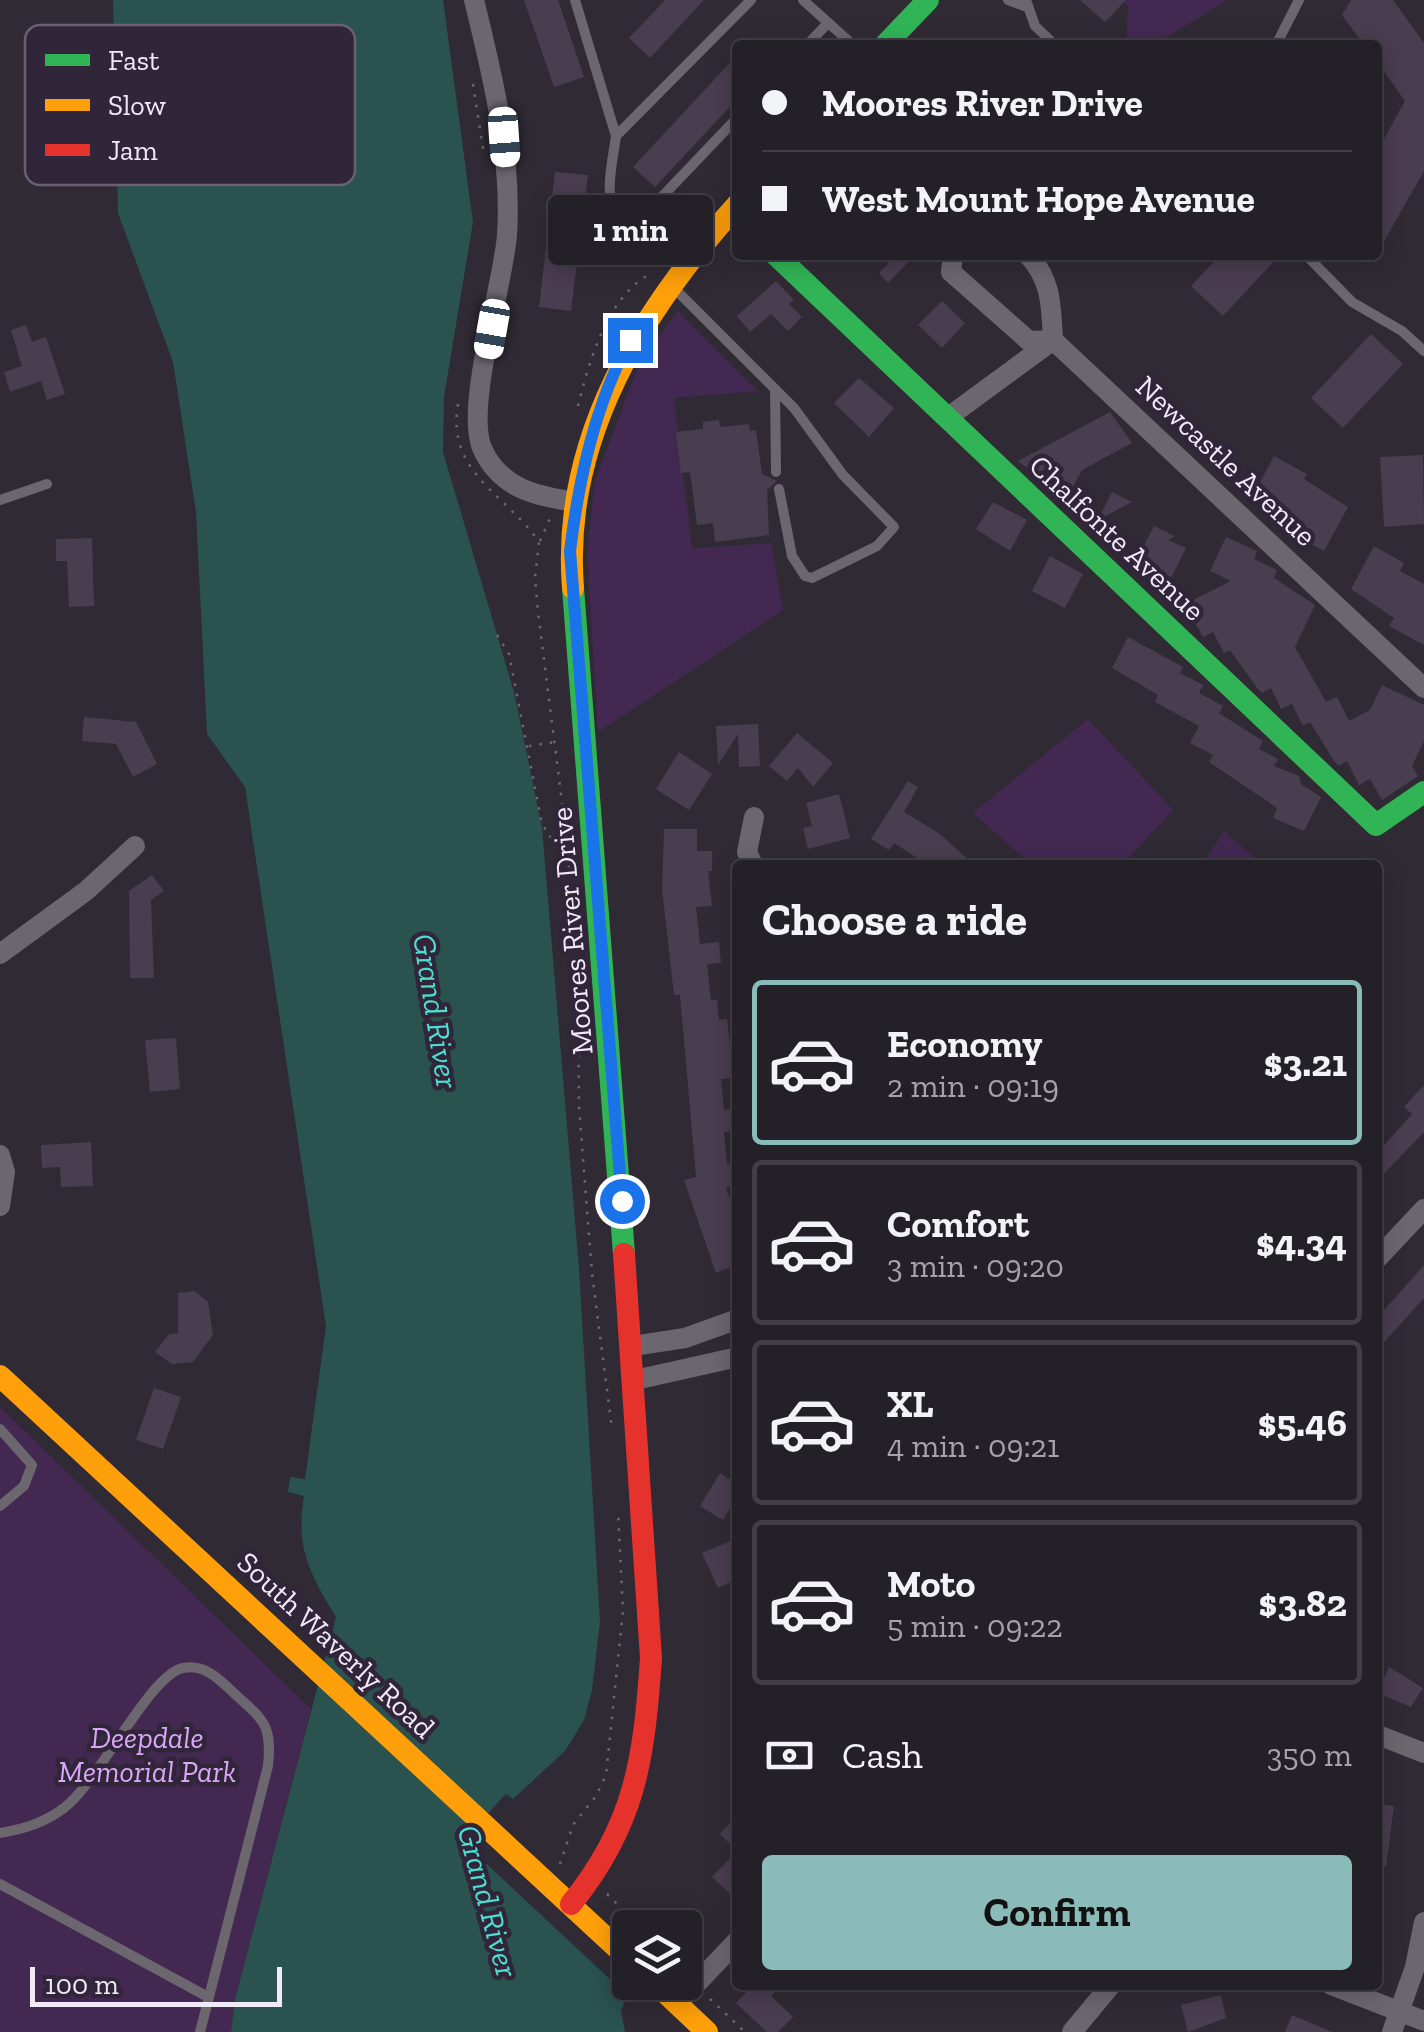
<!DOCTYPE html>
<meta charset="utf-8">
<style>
:root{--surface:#242028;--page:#2c2830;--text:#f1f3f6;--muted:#a3a3a8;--line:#413e45;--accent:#8bbbb9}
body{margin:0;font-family:"Zilla Slab",serif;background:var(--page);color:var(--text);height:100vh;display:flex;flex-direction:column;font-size:38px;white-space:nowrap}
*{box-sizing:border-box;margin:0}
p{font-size:32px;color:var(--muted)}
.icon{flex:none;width:55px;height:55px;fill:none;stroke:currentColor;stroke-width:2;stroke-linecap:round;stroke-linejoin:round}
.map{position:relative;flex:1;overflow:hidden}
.side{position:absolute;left:732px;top:860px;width:650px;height:1130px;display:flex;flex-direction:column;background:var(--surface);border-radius:10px;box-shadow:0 5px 25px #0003,0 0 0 2px var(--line)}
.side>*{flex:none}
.guide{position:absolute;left:732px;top:40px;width:650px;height:220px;border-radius:10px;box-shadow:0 5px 25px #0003,0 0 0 2px var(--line);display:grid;align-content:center;height:220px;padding:0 30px;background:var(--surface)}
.buttons{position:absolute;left:612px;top:1910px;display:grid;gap:20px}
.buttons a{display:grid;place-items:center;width:90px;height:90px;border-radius:10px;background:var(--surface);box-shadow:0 5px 25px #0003,0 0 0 2px var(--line);font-size:50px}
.scale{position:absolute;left:30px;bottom:25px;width:252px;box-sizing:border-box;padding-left:10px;border:5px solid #f1e9f6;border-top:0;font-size:28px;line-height:35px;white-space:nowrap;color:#f1e9f6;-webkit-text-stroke:8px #312539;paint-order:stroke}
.end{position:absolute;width:45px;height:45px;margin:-22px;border:12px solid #1a73e8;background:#fff;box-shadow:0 0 0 5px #fff}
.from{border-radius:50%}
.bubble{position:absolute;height:70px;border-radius:10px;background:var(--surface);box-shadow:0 5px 25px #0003,0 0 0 2px var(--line);font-size:32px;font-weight:800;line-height:70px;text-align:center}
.car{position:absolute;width:30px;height:60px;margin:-30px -15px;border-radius:12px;box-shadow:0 0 8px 2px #0007;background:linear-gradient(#fff 24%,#345 0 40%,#fff 0 76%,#345 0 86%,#fff 0)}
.guide b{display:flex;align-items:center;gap:35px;height:95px;font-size:38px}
.guide b+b{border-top:2px solid var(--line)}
.guide i{width:25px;height:25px;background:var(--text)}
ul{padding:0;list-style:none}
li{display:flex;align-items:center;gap:30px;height:165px;margin:0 20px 15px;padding:0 10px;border:5px solid var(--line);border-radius:10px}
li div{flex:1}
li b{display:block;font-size:38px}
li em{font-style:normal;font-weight:800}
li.current{border-color:var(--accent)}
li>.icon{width:90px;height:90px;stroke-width:1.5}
h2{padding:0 30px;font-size:45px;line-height:120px}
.pay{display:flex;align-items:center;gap:25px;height:110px;padding:0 30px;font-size:38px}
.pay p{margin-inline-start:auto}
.action{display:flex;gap:20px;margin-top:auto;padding:20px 30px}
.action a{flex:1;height:115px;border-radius:10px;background:var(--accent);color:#111;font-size:40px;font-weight:800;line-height:115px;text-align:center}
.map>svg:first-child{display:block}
.green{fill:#432952}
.water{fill:#2a524e}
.building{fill:#493d50}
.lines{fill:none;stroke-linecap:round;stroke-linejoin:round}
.path{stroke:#6d6970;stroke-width:2.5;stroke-dasharray:2.5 8;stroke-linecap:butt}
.lane{stroke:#6c666f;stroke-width:10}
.street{stroke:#6c666f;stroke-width:20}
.fast{stroke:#30b455;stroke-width:22}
.slow{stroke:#ff9f0a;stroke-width:22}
.jam{stroke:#e5322d;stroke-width:22}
.route{stroke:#1a73e8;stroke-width:12}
.labels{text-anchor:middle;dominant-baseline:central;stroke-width:9;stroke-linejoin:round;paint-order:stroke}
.street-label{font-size:30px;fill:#f1e9f6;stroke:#312539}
.park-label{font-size:30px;font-style:italic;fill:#daa6f8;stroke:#312539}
.water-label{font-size:32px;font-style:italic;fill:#4bded1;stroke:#312539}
.key{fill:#312539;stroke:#6b6072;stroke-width:2.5}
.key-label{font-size:28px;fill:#f1e9f6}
</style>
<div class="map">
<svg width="1424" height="2032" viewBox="0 0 1424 2032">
<rect width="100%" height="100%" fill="#302a35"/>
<g class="green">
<path d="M 1121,0 L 1227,0 L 1154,45 L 1126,45 L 1128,6 Z"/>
<path d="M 678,311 L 758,391 L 674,398 L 692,548 L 771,543 L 783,610 L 598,732 L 587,553 L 595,481 L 639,364 Z"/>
<path d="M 1088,719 L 1173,810 L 1122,865 L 1032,865 L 973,813 Z"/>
<path d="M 1224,831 L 1263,865 L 1202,865 Z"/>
<path d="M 0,1407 L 311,1709 L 235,1999 L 231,2032 L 0,2032 Z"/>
</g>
<path class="water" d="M 113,0 L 443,0 L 473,222 L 444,397 L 443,452 L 514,692 L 542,828 L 579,1268 L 600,1622 L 592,1690 L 584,1720 L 565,1751 L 513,1799 L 506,1794 L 462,1841 L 627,1995 L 621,2011 L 625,2032 L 231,2032 L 235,1999 L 336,1617 C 310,1574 295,1548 304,1496 L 288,1492 L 290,1477 L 305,1479 L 326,1326 L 245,787 L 207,734 L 196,512 L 173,362 L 118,213 Z"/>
<g class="building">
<path d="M 524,0 L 558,0 L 584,77 L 554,87 Z"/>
<path d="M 665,0 L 704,0 L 650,58 L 629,38 Z"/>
<path d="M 1080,0 L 1126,0 L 1105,22 Z"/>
<path d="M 1351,0 L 1393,0 L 1424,43 L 1424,171 L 1378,252 L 1378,150 L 1405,101 L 1378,63 L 1378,45 L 1364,45 L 1342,15 Z"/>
<path d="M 738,54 L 738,98 L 655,187 L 633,167 Z"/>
<path d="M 555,172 L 588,175 L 571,311 L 539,307 Z"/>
<path d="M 880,255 L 915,255 L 888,283 L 879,273 L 889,263 Z"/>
<path d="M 1220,255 L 1280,255 L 1223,316 L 1191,286 Z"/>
<path d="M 776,281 L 794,300 L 789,304 L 802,317 L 788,331 L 771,314 L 750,332 L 737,316 Z"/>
<path d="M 942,301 L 965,323 L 942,348 L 918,325 Z"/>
<path d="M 26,325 L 32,342 L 46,337 L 65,394 L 47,400 L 41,381 L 10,392 L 4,372 L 22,366 L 11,330 Z"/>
<path d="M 1371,334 L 1403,364 L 1343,428 L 1311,398 Z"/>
<path d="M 859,378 L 894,408 L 869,437 L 834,403 Z"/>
<path d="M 1110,412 L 1132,443 L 1082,470 L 1068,497 L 1047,489 L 1038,475 L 1018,461 Z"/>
<path d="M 719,420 L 720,427 L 749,424 L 750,431 L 756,430 L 762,474 L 777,481 L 767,490 L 769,535 L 715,542 L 713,523 L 697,525 L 690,472 L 681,473 L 676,432 L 703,429 L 703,422 Z"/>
<path d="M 1423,455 L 1424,524 L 1384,527 L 1380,457 Z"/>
<path d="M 1274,456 L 1307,474 L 1304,479 L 1348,507 L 1324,551 L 1293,534 L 1295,529 L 1271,516 L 1274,510 L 1252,497 Z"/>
<path d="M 1112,492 L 1132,502 L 1098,520 Z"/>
<path d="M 993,502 L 1027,520 L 1010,551 L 976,529 Z"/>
<path d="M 1154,526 L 1175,536 L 1168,540 L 1186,548 L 1165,590 L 1132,569 Z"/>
<path d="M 1226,537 L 1257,551 L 1254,559 L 1277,570 L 1274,578 L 1315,605 L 1295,647 L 1326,702 L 1337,697 L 1349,721 L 1370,710 L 1382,685 L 1424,705 L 1424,741 L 1412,766 L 1418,776 L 1382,800 L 1370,779 L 1359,785 L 1347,761 L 1339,766 L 1334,761 L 1310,722 L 1303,726 L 1292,704 L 1281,709 L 1271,688 L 1262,693 L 1257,688 L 1230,650 L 1224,653 L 1213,632 L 1203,637 L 1185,604 L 1231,581 L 1210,571 Z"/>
<path d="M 92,538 L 94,606 L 69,607 L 67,561 L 56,561 L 56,539 Z"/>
<path d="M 1374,546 L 1404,563 L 1400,571 L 1424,584 L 1424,645 L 1389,626 L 1394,618 L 1351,589 Z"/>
<path d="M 1050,556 L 1083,574 L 1065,608 L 1032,591 Z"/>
<path d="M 1128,637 L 1183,667 L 1180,673 L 1203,685 L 1199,693 L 1223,706 L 1219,713 L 1263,741 L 1259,749 L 1278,759 L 1274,766 L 1299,776 L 1301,784 L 1321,797 L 1304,831 L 1273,818 L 1277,808 L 1209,762 L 1213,755 L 1190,743 L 1199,726 L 1155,702 L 1158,695 L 1112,668 Z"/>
<path d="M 84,717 L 136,722 L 157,764 L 133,777 L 116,744 L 82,741 Z"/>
<path d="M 758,724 L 760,766 L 739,767 L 738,734 L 718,765 L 716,726 Z"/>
<path d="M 797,733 L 833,763 L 813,787 L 798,768 L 787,781 L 769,766 Z"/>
<path d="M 679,752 L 712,774 L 689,810 L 656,789 Z"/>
<path d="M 908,781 L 918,787 L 904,812 L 940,834 L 974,865 L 928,865 L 894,843 L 889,850 L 871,839 Z"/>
<path d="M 839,794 L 850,838 L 808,849 L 803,828 L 812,826 L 806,803 Z"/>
<path d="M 664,829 L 697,829 L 697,851 L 712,851 L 712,871 L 708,871 L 712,906 L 696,907 L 700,944 L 719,942 L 721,963 L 707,964 L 711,1000 L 717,1000 L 719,1020 L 727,1019 L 731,1055 L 736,1055 L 738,1077 L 721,1079 L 724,1110 L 736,1108 L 738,1125 L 738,1130 L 724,1132 L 727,1164 L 730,1163 L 736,1185 L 726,1188 L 738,1220 L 738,1264 L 716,1273 L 684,1180 L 696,1177 L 680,995 L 674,995 L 662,889 Z"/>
<path d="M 152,875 L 164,891 L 151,900 L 154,978 L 130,978 L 129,891 Z"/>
<path d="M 176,1038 L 180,1089 L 150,1092 L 145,1040 Z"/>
<path d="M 1424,1085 L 1424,1132 L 1378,1180 L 1378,1152 L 1412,1114 L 1404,1107 Z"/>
<path d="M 91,1142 L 93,1186 L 61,1187 L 60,1167 L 42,1168 L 41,1145 Z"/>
<path d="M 1424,1265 L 1424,1298 L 1378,1349 L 1378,1317 Z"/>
<path d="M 194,1291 L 208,1302 L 213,1335 L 193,1362 L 172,1364 L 155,1352 L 169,1334 L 178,1333 L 178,1293 Z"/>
<path d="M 154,1388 L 181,1397 L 163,1449 L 136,1440 Z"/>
<path d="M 720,1473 L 738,1484 L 738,1508 L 732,1505 L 723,1520 L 700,1506 Z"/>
<path d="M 738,1538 L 738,1579 L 718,1588 L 702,1553 Z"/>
<path d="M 1389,1667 L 1423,1688 L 1411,1707 L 1378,1693 Z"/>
<path d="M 1378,1804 L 1394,1806 L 1386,1867 L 1378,1866 Z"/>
<path d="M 738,1815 L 738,1886 L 730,1894 L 712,1877 L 737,1851 L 720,1834 Z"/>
<path d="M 753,1985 L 782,1985 L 771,1996 L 793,2017 L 778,2032 L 767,2032 L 736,2003 Z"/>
<path d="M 1221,1995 L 1226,2018 L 1188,2032 L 1181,2005 Z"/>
<path d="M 1292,2015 L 1332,2032 L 1285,2032 Z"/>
</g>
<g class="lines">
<g class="path">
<path d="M 473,84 L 484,155"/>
<path d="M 458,404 C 446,473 506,494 539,542 L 535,578 L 538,612 L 567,842 L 578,993 L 579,1107 L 592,1273 L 612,1429"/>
<path d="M 578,406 C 589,362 606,300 648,275"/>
<path d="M 540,541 L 551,516"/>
<path d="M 497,635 L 509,654 L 541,819 L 548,836 L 565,842"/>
<path d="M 529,746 L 555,742"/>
<path d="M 560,1864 L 573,1825 L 596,1796 L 606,1775 L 623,1611 L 618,1512"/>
<path d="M 607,1894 L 642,1928"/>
<path d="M 710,1999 L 745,2032"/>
</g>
<g class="lane">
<path d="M 575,0 L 616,136 L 751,0"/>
<path d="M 803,0 L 853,45"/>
<path d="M 1008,0 L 1027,7"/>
<path d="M 1026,0 L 1035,26 L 1055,45"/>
<path d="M 807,45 L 828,23"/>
<path d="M 1276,45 L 1299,0"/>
<path d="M 616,136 C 612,167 601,201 623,226 L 636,224 L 738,117"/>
<path d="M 1306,255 L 1352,302 L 1402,331 L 1424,351"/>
<path d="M 672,286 L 794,408 L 843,475 L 894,527 L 877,546 L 812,578 L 805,576 L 792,556 L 779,489"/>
<path d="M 775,389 L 776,472"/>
<path d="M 0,500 L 47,484"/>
<path d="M 0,1429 L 32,1465 L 24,1486 L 0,1506"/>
<path d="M 0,1833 C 24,1829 44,1823 64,1808 C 98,1783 150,1674 183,1668 C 205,1663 221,1681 236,1695 C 265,1721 272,1726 268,1766 L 200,2032"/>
<path d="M 0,1884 L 208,1997"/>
</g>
<g class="street">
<path d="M 474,0 C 493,77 512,155 507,235 C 503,286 465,407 482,448 C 500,489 536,496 576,502"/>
<path d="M 953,255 L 951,272 L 1029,341 L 1053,340"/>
<path d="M 1028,255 C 1052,280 1051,307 1053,340 L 1424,688"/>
<path d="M 947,418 L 1052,341"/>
<path d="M 753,865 L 747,852 L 754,817"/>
<path d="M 0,954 L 86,891 L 135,846"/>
<path d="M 0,1155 L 5,1172 L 0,1206"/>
<path d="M 1378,1258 L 1424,1209"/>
<path d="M 633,1346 L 685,1338 L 738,1319"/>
<path d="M 635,1380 L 738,1357"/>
<path d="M 1378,1735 L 1424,1753"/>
<path d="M 1331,1985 L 1424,2021"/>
<path d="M 677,2004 L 738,1940"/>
<path d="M 1072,2032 L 1111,1985"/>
<path d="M 1392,2032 L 1415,1967 L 1424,1922"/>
</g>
<g class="fast">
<path d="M 885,45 L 928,0"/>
<path d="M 776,255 L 1376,825 L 1424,792"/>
<path d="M 573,588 L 624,1254"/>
</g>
<g class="slow">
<path d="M 573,588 C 561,439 642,310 738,204"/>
<path d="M 0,1376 L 630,1960"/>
<path d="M 654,1982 L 707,2032"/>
</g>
<path class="jam" d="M 571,1904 C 636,1824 644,1758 651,1658 L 624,1254"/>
</g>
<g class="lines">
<path class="route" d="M 622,1201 L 570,551 C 579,478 595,405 630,340"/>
</g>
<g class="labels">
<g class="street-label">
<text transform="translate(1226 461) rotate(43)">Newcastle Avenue</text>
<text transform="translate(1117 538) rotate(43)">Chalfonte Avenue</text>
<text transform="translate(572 931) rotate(-95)">Moores River Drive</text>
<text transform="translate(336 1645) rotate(43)">South Waverly Road</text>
</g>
<g class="park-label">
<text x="147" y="1738">Deepdale<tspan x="147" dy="34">Memorial Park</tspan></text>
</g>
<g class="water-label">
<text transform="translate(436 1011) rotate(81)">Grand River</text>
<text transform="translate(488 1901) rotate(75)">Grand River</text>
</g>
</g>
<rect x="25" y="25" width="330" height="160" rx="15" class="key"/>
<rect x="45" y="54" width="45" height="12" fill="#30b455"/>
<rect x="45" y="99" width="45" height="12" fill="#ff9f0a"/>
<rect x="45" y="144" width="45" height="12" fill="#e5322d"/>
<g class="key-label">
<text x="108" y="70">Fast</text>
<text x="108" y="115">Slow</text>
<text x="108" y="160">Jam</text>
</g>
</svg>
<div class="buttons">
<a><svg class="icon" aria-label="layers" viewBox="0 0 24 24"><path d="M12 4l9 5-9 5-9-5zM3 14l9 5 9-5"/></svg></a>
</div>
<div class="scale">100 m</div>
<i class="end from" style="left:622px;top:1201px"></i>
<i class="end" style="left:630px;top:340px"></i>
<div class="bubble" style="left:548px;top:195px;width:165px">1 min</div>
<i class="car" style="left:504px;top:137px;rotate:176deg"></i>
<i class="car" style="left:492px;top:329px;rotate:190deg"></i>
<div class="guide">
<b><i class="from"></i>Moores River Drive</b>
<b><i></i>West Mount Hope Avenue</b>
</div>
<section class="side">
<h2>Choose a ride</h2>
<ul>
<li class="current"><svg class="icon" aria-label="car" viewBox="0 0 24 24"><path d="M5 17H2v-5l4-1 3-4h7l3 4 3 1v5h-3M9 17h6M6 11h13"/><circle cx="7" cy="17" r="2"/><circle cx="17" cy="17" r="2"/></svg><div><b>Economy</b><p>2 min · 09:19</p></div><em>$3.21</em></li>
<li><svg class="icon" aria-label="car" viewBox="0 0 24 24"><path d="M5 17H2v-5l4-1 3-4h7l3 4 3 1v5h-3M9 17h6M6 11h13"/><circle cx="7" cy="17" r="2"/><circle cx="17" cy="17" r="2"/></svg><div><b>Comfort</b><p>3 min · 09:20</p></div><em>$4.34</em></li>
<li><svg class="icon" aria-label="car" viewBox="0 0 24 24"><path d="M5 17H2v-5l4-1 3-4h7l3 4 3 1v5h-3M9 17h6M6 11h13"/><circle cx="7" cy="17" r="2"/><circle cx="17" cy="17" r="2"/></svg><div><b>XL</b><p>4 min · 09:21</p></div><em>$5.46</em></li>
<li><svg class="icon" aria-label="car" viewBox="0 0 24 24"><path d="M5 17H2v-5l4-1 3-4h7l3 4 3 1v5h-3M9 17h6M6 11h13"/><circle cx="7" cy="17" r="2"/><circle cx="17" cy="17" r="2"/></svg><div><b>Moto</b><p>5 min · 09:22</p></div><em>$3.82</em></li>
</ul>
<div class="pay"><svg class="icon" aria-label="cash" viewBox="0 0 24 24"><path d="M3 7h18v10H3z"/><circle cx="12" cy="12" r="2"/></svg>Cash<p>350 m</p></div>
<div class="action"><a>Confirm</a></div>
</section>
</div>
